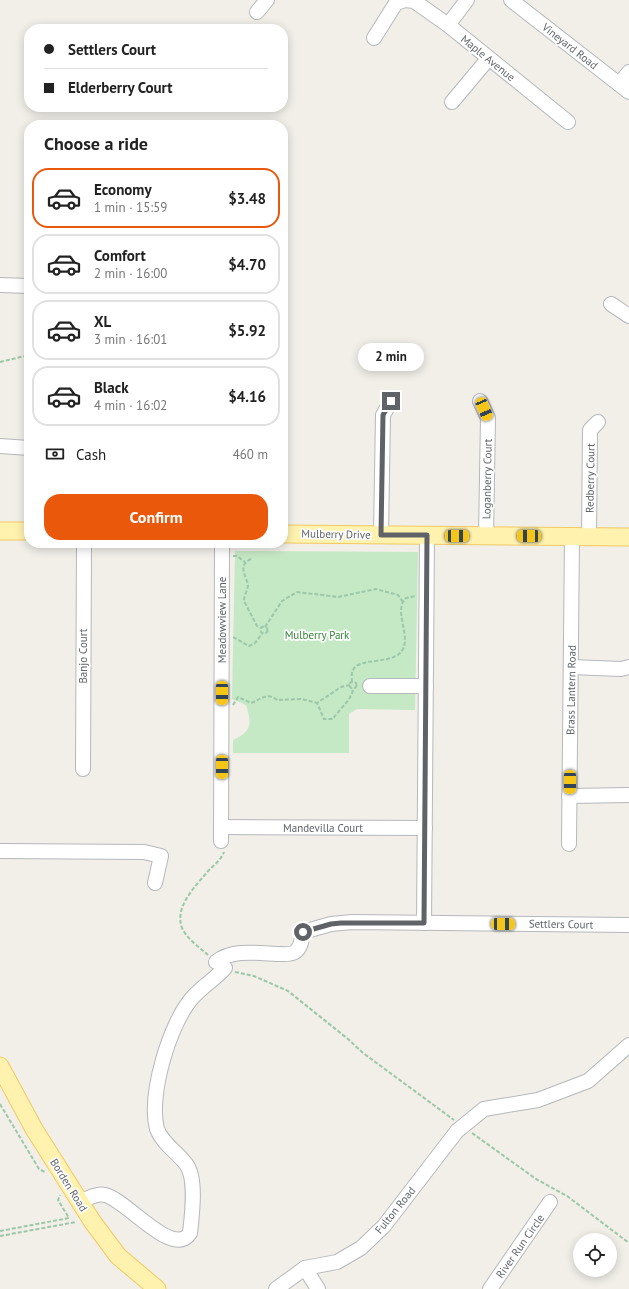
<!DOCTYPE html>
<meta charset="utf-8">
<style>
:root{--surface:#fff;--page:#f2f2f2;--text:#222;--muted:#767676;--line:#e0e0e0;--accent:#ea580c}
body{margin:0;font-family:"PT Sans",sans-serif;background:var(--page);color:var(--text);height:100vh;display:flex;flex-direction:column;font-size:15px;white-space:nowrap}
*{box-sizing:border-box;margin:0}
p{font-size:13px;color:var(--muted)}
.icon{flex:none;width:22px;height:22px;fill:none;stroke:currentColor;stroke-width:2;stroke-linecap:round;stroke-linejoin:round}
.map{position:relative;flex:1;overflow:hidden}
.side{position:absolute;left:24px;top:120px;width:264px;height:428px;display:flex;flex-direction:column;background:var(--surface);border-radius:16px;box-shadow:0 2px 10px #0003}
.side>*{flex:none}
.guide{position:absolute;left:24px;top:24px;width:264px;height:88px;border-radius:16px;box-shadow:0 2px 10px #0003;display:grid;align-content:center;height:88px;padding:0 20px;background:var(--surface)}
.controls{position:absolute;left:573px;top:1233px;display:grid;gap:8px}
.controls a{display:grid;place-items:center;width:44px;height:44px;border-radius:50%;background:var(--surface);box-shadow:0 2px 10px #0003;font-size:20px}
.end{position:absolute;width:18px;height:18px;margin:-9px;border:5px solid #5f6368;background:#fff;box-shadow:0 0 0 2px #fff}
.from{border-radius:50%}
.bubble{position:absolute;height:28px;border-radius:14px;background:var(--surface);box-shadow:0 2px 10px #0003;font-size:13px;font-weight:600;line-height:28px;text-align:center}
.car{position:absolute;width:12px;height:24px;margin:-12px -6px;border-radius:5px;box-shadow:0 0 3px 1px #0007;background:linear-gradient(#f5c518 24%,#345 0 40%,#f5c518 0 76%,#345 0 86%,#f5c518 0)}
.guide b{display:flex;align-items:center;gap:14px;height:38px;font-size:15px}
.guide b+b{border-top:1px solid var(--line)}
.guide i{width:10px;height:10px;background:var(--text)}
ul{padding:0;list-style:none}
li{display:flex;align-items:center;gap:12px;height:60px;margin:0 8px 6px;padding:0 12px;border:2px solid var(--line);border-radius:16px}
li div{flex:1}
li b{display:block;font-size:15px}
li em{font-style:normal;font-weight:600}
li.selected{border-color:var(--accent)}
li>.icon{width:36px;height:36px;stroke-width:1.5}
h2{padding:0 20px;font-size:18px;line-height:48px}
.pay{display:flex;align-items:center;gap:10px;height:44px;padding:0 20px;font-size:15px}
.pay p{margin-inline-start:auto}
.cta{display:flex;gap:8px;margin-top:auto;padding:8px 20px}
.cta a{flex:1;height:46px;border-radius:16px;background:var(--accent);color:#fff;font-size:16px;font-weight:600;line-height:46px;text-align:center}
.map>svg:first-child{display:block}
.green{fill:#c5e8c5}
.lines{fill:none;stroke-linecap:round;stroke-linejoin:round}
.minor-casing{stroke:#b5b8bc;stroke-width:16}
.major-casing{stroke:#f2c960;stroke-width:19}
.path{stroke:#9cc7a9;stroke-width:2;stroke-dasharray:4 2;stroke-linecap:butt}
.minor{stroke:#fff;stroke-width:14}
.major{stroke:#fff2af;stroke-width:17}
.route{stroke:#5f6368;stroke-width:5}
.labels{text-anchor:middle;dominant-baseline:central;stroke-width:3.5;stroke-linejoin:round;paint-order:stroke}
.street-label{font-size:11px;fill:#5f6368;stroke:#fff}
.park-label{font-size:11px;fill:#348238;stroke:#fff}
</style>
<div class="map">
<svg width="629" height="1289" viewBox="0 0 629 1289">
<rect width="100%" height="100%" fill="#f1efe8"/>
<path class="green" d="M 235,551 L 418,552 L 415,710 L 357,709 L 349,714 L 349,753 L 233,753 L 233,740 C 252,732 252,723 246,705 L 232,699 Z"/>
<g class="lines">
<g class="minor-casing">
<g id="minor">
<path d="M 511,0 L 629,92"/>
<path d="M 257,12 L 267,0"/>
<path d="M 448,25 L 467,0"/>
<path d="M 374,38 L 396,3 L 405,0 L 414,1 L 448,25 L 568,122"/>
<path d="M 619,84 L 629,72"/>
<path d="M 452,102 L 488,59"/>
<path d="M 0,285 L 29,286"/>
<path d="M 611,304 L 629,316"/>
<path d="M 480,401 L 488,418 L 486,536"/>
<path d="M 0,446 L 29,448"/>
<path d="M 381,535 L 383,415 L 391,401"/>
<path d="M 589,537 L 590,430 L 598,422"/>
<path d="M 571,667 L 621,669 L 629,667"/>
<path d="M 370,686 L 426,686"/>
<path d="M 83,769 L 84,543"/>
<path d="M 569,796 L 629,795"/>
<path d="M 221,827 L 425,828"/>
<path d="M 221,841 L 222,543"/>
<path d="M 569,844 L 572,537"/>
<path d="M 0,851 L 144,852 L 161,856 L 155,883"/>
<path d="M 424,923 L 427,535"/>
<path d="M 216,962 C 232,949 257,953 277,954 C 283,954 290,955 295,952 C 301,948 302,939 303,932 L 331,924 L 352,922 L 629,925"/>
<path d="M 79,1202 C 86,1199 97,1193 105,1195 C 127,1200 173,1259 190,1233 C 192,1215 197,1178 186,1164 C 177,1152 162,1143 157,1129 C 148,1095 170,1022 193,997 C 203,986 215,979 225,968"/>
<path d="M 305,1268 L 318,1289"/>
<path d="M 276,1289 L 305,1268 L 337,1262 L 361,1248 L 384,1226 L 457,1131 L 484,1109 L 538,1100 L 588,1081 L 629,1045"/>
<path d="M 490,1289 L 550,1202"/>
</g>
</g>
<g class="major-casing">
<g id="major">
<path d="M 0,531 L 29,531"/>
<path d="M 283,534 L 629,537"/>
<path d="M 0,1066 L 34,1129 L 92,1221 L 118,1256 L 157,1289"/>
</g>
</g>
<g class="path">
<path d="M 0,362 L 29,355"/>
<path d="M 233,556 L 237,556 L 245,562"/>
<path d="M 251,559 C 237,565 246,575 248,585 C 248,589 244,595 244,601 L 257,626 L 261,628"/>
<circle cx="264" cy="630" r="3.5"/>
<path d="M 265,627 L 282,601 L 297,592 L 338,597 L 376,589 L 398,595 L 403,602"/>
<path d="M 233,637 L 249,646 L 255,643 L 262,634"/>
<circle cx="353" cy="685" r="3.5"/>
<path d="M 352,682 C 352,678 351,673 353,670 C 358,658 389,664 400,653 C 414,639 392,611 406,598 L 415,596"/>
<path d="M 350,685 L 341,687 L 317,703 L 324,719 L 333,719 C 339,709 352,700 353,689"/>
<path d="M 233,705 L 238,697 L 251,703 C 261,699 268,692 277,700 L 302,699 L 317,703"/>
<path d="M 208,955 C 199,947 187,939 182,928 C 174,906 196,886 208,871 C 214,865 221,860 224,852"/>
<path d="M 235,972 L 254,976 L 288,991 L 348,1039 L 363,1053 L 454,1120"/>
<path d="M 0,1104 L 39,1169 L 45,1172"/>
<path d="M 472,1133 L 536,1179 L 567,1196 L 629,1243"/>
<path d="M 0,1231 L 69,1218 L 58,1200 L 60,1195"/>
<path d="M 0,1236 L 76,1222"/>
</g>
<use href="#minor" class="minor"/>
<use href="#major" class="major"/>
</g>
<g class="lines">
<path class="route" d="M 303,932 L 331,924 L 341,923 L 424,923 L 427,535 L 381,535 L 383,415 L 391,401"/>
</g>
<g class="labels">
<g class="street-label">
<text transform="translate(570 46) rotate(38)">Vineyard Road</text>
<text transform="translate(488 58) rotate(39)">Maple Avenue</text>
<text transform="translate(590 478) rotate(-89)">Redberry Court</text>
<text transform="translate(487 479) rotate(-89)">Loganberry Court</text>
<text transform="translate(336 534) rotate(1)">Mulberry Drive</text>
<text transform="translate(222 620) rotate(-90)">Meadowview Lane</text>
<text transform="translate(83 656) rotate(-90)">Banjo Court</text>
<text transform="translate(571 690) rotate(-89)">Brass Lantern Road</text>
<text x="323" y="828">Mandevilla Court</text>
<text transform="translate(561 924) rotate(1)">Settlers Court</text>
<text transform="translate(69 1185) rotate(58)">Borden Road</text>
<text transform="translate(395 1210) rotate(-51)">Fulton Road</text>
<text transform="translate(520 1246) rotate(-55)">River Run Circle</text>
</g>
<g class="park-label">
<text x="317" y="635">Mulberry Park</text>
</g>
</g>
</svg>
<div class="controls">
<a><svg class="icon" aria-label="locate" viewBox="0 0 24 24"><circle cx="12" cy="12" r="6"/><path d="M12 2v4M12 18v4M2 12h4M18 12h4"/></svg></a>
</div>
<i class="end from" style="left:303px;top:932px"></i>
<i class="end" style="left:391px;top:401px"></i>
<div class="bubble" style="left:358px;top:343px;width:66px">2 min</div>
<i class="car" style="left:484px;top:409px;rotate:157deg"></i>
<i class="car" style="left:457px;top:536px;rotate:90deg"></i>
<i class="car" style="left:529px;top:536px;rotate:271deg"></i>
<i class="car" style="left:222px;top:693px;rotate:180deg"></i>
<i class="car" style="left:222px;top:767px;rotate:180deg"></i>
<i class="car" style="left:570px;top:782px;rotate:180deg"></i>
<i class="car" style="left:503px;top:924px;rotate:91deg"></i>
<div class="guide">
<b><i class="from"></i>Settlers Court</b>
<b><i></i>Elderberry Court</b>
</div>
<section class="side">
<h2>Choose a ride</h2>
<ul>
<li class="selected"><svg class="icon" aria-label="car" viewBox="0 0 24 24"><path d="M5 17H2v-5l4-1 3-4h7l3 4 3 1v5h-3M9 17h6M6 11h13"/><circle cx="7" cy="17" r="2"/><circle cx="17" cy="17" r="2"/></svg><div><b>Economy</b><p>1 min · 15:59</p></div><em>$3.48</em></li>
<li><svg class="icon" aria-label="car" viewBox="0 0 24 24"><path d="M5 17H2v-5l4-1 3-4h7l3 4 3 1v5h-3M9 17h6M6 11h13"/><circle cx="7" cy="17" r="2"/><circle cx="17" cy="17" r="2"/></svg><div><b>Comfort</b><p>2 min · 16:00</p></div><em>$4.70</em></li>
<li><svg class="icon" aria-label="car" viewBox="0 0 24 24"><path d="M5 17H2v-5l4-1 3-4h7l3 4 3 1v5h-3M9 17h6M6 11h13"/><circle cx="7" cy="17" r="2"/><circle cx="17" cy="17" r="2"/></svg><div><b>XL</b><p>3 min · 16:01</p></div><em>$5.92</em></li>
<li><svg class="icon" aria-label="car" viewBox="0 0 24 24"><path d="M5 17H2v-5l4-1 3-4h7l3 4 3 1v5h-3M9 17h6M6 11h13"/><circle cx="7" cy="17" r="2"/><circle cx="17" cy="17" r="2"/></svg><div><b>Black</b><p>4 min · 16:02</p></div><em>$4.16</em></li>
</ul>
<div class="pay"><svg class="icon" aria-label="cash" viewBox="0 0 24 24"><path d="M3 7h18v10H3z"/><circle cx="12" cy="12" r="2"/></svg>Cash<p>460 m</p></div>
<div class="cta"><a>Confirm</a></div>
</section>
</div>
